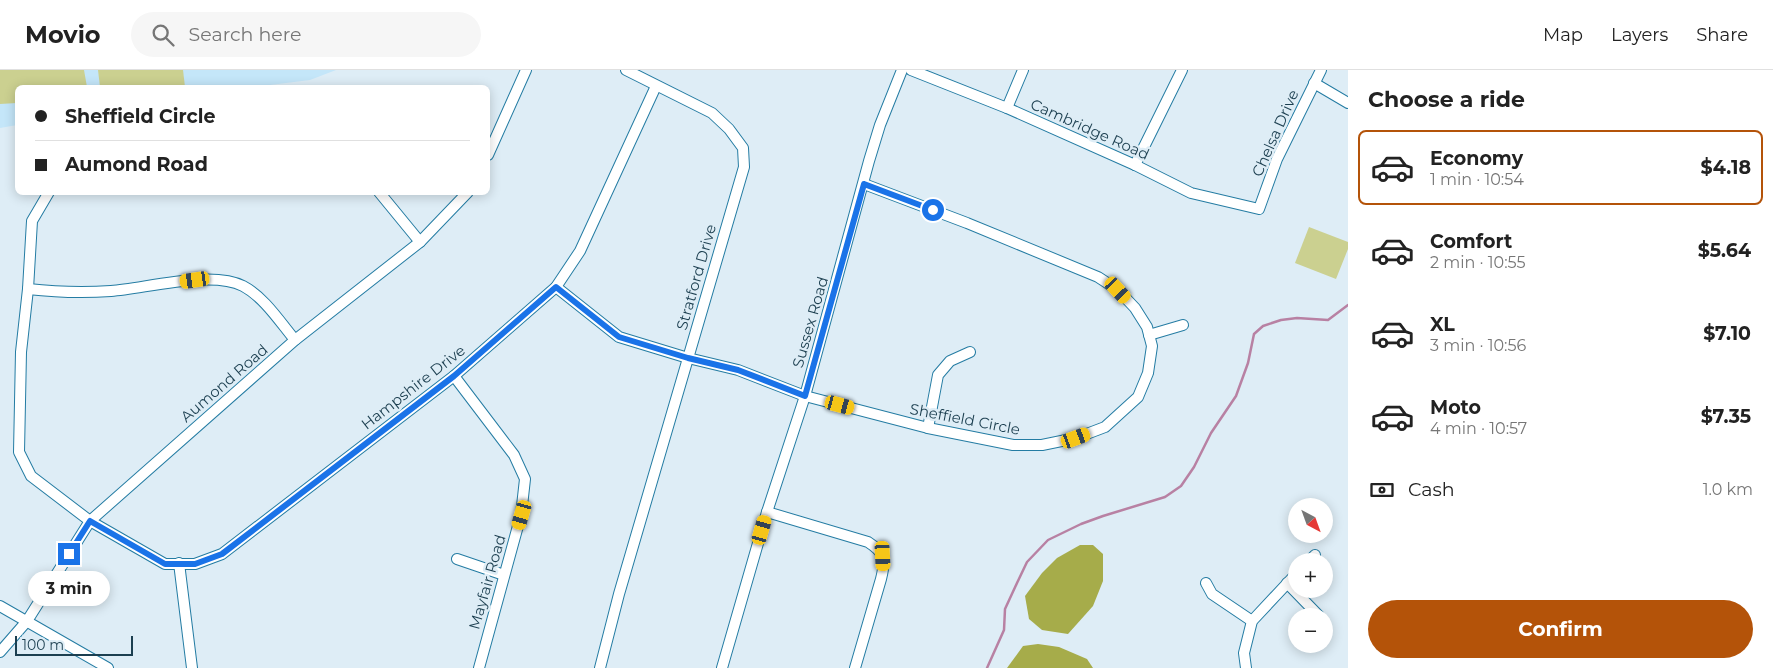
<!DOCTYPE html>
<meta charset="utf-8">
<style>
:root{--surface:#fff;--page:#f6f6f6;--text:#222;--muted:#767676;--line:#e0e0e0;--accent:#b45309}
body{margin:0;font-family:Montserrat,sans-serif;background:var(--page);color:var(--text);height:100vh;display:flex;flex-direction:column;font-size:19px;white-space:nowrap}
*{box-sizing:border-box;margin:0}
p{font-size:16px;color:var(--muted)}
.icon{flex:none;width:28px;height:28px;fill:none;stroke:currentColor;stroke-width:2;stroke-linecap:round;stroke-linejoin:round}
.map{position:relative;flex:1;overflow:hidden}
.details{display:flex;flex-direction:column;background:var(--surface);width:425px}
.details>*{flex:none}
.guide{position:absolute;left:15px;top:15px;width:475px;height:110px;border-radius:8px;box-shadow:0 2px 12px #0003;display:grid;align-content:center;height:110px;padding:0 20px;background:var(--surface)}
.needle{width:32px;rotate:139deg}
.fabs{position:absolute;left:1288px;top:428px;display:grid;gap:10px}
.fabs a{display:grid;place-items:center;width:45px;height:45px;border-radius:50%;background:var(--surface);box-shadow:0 2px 12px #0003;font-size:25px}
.scale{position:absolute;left:15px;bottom:12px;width:118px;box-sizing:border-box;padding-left:5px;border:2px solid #1c3f50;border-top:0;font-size:14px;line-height:18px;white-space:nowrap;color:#1c3f50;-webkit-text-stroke:4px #deedf6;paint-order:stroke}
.end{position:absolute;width:22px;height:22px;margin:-11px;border:6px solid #1a73e8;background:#fff;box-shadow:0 0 0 2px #fff}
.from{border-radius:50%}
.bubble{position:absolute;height:35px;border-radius:18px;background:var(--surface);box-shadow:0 2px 12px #0003;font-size:16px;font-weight:700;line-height:35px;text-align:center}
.car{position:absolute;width:15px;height:30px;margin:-15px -8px;border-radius:6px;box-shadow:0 0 4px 1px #0007;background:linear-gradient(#f5c518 24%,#345 0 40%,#f5c518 0 76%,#345 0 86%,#f5c518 0)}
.guide b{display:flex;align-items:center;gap:18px;height:48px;font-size:19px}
.guide b+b{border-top:1px solid var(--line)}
.guide i{width:12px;height:12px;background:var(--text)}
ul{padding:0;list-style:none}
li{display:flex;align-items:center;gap:15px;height:75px;margin:0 10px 8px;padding:0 10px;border:2px solid transparent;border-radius:8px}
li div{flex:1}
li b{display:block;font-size:19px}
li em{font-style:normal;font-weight:700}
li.selected{border-color:var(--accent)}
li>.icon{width:45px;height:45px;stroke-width:1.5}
h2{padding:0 20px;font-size:22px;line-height:60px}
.pay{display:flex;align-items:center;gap:12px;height:55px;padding:0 20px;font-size:19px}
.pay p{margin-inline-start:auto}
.cta{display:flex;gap:10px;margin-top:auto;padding:10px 20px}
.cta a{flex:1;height:58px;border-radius:30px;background:var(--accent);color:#fff;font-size:20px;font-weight:700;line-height:58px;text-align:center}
header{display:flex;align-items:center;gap:30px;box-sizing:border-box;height:70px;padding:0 25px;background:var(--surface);border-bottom:1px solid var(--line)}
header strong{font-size:24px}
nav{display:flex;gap:28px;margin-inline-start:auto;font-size:18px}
.search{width:350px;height:45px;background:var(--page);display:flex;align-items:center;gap:12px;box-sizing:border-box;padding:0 18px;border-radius:28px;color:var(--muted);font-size:19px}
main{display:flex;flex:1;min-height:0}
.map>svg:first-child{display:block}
.built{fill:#c4e6f9}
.green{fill:#cbd090}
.forest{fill:#a6ac4a}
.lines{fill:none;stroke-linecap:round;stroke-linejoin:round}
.stream{stroke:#b881a3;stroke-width:2.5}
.minor-casing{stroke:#247ca3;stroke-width:12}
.minor{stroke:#fff;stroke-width:10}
.route{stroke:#1a73e8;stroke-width:6}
.labels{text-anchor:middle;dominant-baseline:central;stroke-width:5;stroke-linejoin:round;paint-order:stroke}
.street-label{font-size:15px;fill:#1c3f50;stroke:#deedf6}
</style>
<header>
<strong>Movio</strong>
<div class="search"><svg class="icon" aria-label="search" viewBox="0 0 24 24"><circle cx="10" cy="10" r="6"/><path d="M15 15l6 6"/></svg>Search here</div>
<nav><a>Map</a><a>Layers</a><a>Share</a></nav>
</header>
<main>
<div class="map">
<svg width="1348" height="598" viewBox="0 0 1348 598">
<rect width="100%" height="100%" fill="#deedf6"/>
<path class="built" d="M 0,0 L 336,0 L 310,10 L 246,18 L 18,18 L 17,55 L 0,58 Z"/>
<g class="green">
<path d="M 0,0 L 84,0 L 87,17 L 18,18 L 17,33 L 0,34 Z"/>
<path d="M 98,0 L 183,0 L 185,17 L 100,17 Z"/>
<path d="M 1309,157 L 1348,172 L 1348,179 L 1336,209 L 1295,193 Z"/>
</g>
<g class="forest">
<path d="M 1080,475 L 1093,475 L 1103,484 L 1103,511 L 1093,536 L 1068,564 L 1042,560 L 1029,549 L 1025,526 L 1042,503 L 1057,488 Z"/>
<path d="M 1038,574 L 1059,577 L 1087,589 L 1093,598 L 1007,598 L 1023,576 Z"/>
</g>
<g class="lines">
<path class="stream" d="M 987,598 L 1004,560 L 1005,539 L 1017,513 L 1027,492 L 1048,470 L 1081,454 L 1103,446 L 1165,427 L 1181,416 L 1194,397 L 1211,363 L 1236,326 L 1248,293 L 1254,264 L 1263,256 L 1281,250 L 1297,248 L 1328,250 L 1348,235"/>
<g class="minor-casing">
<g id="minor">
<path d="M 911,0 L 1007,38 L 1135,95 L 1191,123 L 1259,139 L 1277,89 L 1321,0"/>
<path d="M 1314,13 L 1348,33"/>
<path d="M 1007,38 L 1023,0"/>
<path d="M 488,85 L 526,0"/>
<path d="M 1135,95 L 1182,0"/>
<path d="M 49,122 L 32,151 L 28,219 L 21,282 L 19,382 L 31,406 L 90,451 L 165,494 L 195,494 L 222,484 L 454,306 L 556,217 L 580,181 L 656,16"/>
<path d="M 379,122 L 420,172"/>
<path d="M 556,217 L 619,267 L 688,288 L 738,300 L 805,326 L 928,358 L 1013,375 L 1042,375 L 1076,368 L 1105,357 L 1138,327 L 1148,303 L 1152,276 L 1147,257 L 1135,238 L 1118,220 L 1098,207 L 967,153 L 864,114"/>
<path d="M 28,219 C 55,222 83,223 111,221 C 147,218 212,200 243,216 C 264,227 280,252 295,270"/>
<path d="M 1149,265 L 1183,255"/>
<path d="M 454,306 L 514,385 L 525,409 L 521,445 L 479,598"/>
<path d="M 928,358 L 938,305 L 950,291 L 970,282"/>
<path d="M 767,442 L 868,472 C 885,483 886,489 881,509 L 855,598"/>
<path d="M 457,489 L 504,505"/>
<path d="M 1309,491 L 1315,485"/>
<path d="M 179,493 L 192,598"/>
<path d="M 1206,513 L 1212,524 L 1252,551"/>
<path d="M 1287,513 L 1319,546"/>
<path d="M 0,536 L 108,598"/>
<path d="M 0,582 L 27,551 L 90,451 L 295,270 L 420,172 L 468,122"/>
<path d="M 600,598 L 619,524 L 744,97 L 743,78 L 729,59 L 712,43 L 626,0"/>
<path d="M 722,598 L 767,442 L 805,326 L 869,91 L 880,55 L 902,0"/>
<path d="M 1246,598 L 1244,583 L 1252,551 L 1296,504"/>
</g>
</g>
<use href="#minor" class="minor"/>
</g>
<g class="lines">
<path class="route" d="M 69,484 L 90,451 L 165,494 L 195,494 L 222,484 L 454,306 L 556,217 L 619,267 L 688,288 L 738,300 L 805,326 L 864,114 L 933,140"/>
</g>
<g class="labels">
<g class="street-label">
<text transform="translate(1090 59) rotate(24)">Cambridge Road</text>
<text transform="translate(1275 63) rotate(-66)">Chelsa Drive</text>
<text transform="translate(696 207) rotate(-74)">Stratford Drive</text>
<text transform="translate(810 252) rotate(-74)">Sussex Road</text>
<text transform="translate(224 313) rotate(-41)">Aumond Road</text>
<text transform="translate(413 317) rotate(-38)">Hampshire Drive</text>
<text transform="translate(965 349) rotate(11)">Sheffield Circle</text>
<text transform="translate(487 512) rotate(-74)">Mayfair Road</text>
</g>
</g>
</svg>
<div class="fabs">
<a><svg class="needle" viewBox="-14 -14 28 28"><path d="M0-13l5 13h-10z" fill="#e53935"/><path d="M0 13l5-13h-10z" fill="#767676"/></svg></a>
<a>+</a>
<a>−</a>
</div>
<div class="scale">100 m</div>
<i class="end from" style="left:933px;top:140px"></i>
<i class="end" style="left:69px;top:484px"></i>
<div class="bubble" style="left:28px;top:501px;width:82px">3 min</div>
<i class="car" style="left:195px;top:210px;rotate:262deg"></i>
<i class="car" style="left:1118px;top:220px;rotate:137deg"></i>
<i class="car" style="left:840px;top:335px;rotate:105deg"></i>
<i class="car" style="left:1076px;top:368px;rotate:70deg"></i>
<i class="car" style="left:522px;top:445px;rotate:196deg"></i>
<i class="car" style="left:762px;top:460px;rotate:16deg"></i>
<i class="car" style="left:883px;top:486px;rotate:177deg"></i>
<div class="guide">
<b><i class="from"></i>Sheffield Circle</b>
<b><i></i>Aumond Road</b>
</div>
</div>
<section class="details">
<h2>Choose a ride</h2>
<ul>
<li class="selected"><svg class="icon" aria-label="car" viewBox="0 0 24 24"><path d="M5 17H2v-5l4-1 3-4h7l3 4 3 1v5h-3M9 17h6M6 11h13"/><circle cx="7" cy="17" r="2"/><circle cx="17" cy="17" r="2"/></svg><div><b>Economy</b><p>1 min · 10:54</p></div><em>$4.18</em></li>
<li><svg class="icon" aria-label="car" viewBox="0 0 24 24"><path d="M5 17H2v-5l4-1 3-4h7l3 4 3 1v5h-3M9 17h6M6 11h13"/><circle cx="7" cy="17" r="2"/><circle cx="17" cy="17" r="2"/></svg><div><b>Comfort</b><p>2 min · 10:55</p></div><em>$5.64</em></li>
<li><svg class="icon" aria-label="car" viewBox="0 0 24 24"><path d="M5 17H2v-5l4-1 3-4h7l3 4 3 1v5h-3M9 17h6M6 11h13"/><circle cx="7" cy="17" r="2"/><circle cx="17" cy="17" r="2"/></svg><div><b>XL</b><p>3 min · 10:56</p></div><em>$7.10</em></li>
<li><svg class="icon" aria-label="car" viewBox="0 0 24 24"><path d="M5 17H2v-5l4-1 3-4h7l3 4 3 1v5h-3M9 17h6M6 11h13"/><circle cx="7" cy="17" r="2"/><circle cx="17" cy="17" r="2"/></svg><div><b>Moto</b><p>4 min · 10:57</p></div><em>$7.35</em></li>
</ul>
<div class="pay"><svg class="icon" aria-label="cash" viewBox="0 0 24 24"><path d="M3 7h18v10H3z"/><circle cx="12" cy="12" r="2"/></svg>Cash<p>1.0 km</p></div>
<div class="cta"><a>Confirm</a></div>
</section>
</main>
